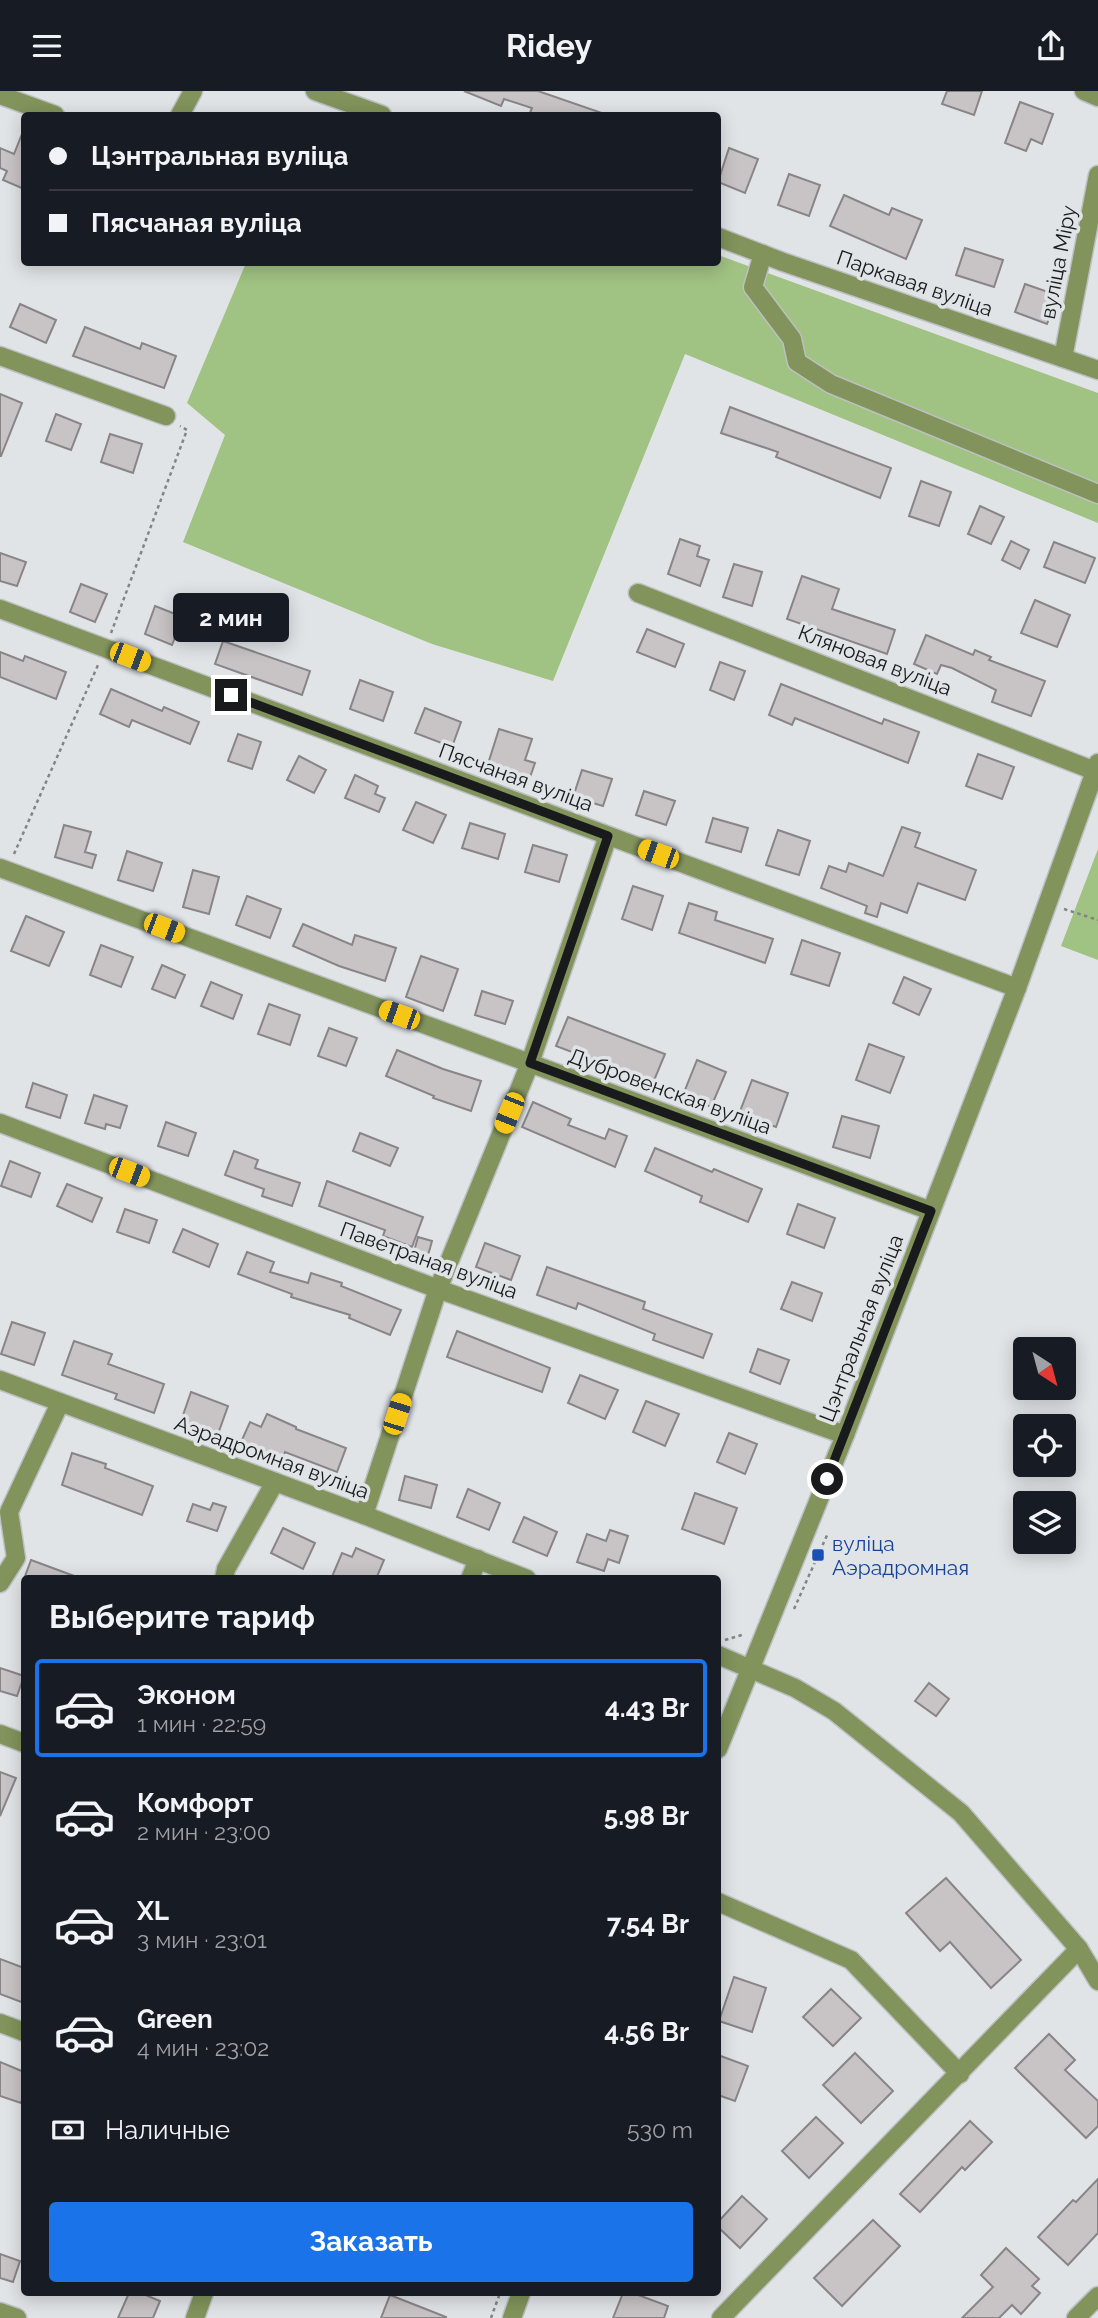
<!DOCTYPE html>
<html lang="ru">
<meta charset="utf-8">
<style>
:root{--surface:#171b24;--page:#20242c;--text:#f1f3f6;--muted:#9ea1a6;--line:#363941;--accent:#1a73e8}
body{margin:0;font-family:Raleway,sans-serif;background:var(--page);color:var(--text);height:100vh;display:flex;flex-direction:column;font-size:26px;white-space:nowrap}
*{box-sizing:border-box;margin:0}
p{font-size:23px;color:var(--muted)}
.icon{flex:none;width:38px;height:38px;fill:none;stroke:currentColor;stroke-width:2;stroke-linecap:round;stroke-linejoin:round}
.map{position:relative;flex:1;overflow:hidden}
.drawer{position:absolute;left:21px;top:1484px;width:700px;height:721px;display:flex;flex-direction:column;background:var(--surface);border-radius:7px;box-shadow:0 4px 18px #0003}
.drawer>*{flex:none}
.hud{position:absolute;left:21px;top:21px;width:700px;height:154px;border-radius:7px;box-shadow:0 4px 18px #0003;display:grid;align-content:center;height:154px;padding:0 28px;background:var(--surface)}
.needle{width:46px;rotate:144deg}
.tools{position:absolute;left:1013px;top:1246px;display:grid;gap:14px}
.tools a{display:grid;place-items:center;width:63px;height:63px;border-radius:7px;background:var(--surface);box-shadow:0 4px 18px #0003;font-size:35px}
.end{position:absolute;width:32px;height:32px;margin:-16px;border:9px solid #191a1b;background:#fff;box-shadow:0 0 0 4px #fff}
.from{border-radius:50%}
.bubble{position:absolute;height:49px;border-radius:7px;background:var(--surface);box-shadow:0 4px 18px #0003;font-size:23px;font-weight:700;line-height:49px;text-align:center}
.car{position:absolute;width:21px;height:42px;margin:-21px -10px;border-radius:9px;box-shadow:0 0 5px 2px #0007;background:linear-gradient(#f5c518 24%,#345 0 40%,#f5c518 0 76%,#345 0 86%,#f5c518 0)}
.hud b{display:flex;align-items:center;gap:24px;height:66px;font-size:26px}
.hud b+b{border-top:2px solid var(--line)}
.hud i{width:18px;height:18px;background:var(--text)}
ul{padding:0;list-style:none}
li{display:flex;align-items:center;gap:21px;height:98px;margin:0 14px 10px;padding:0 14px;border:4px solid transparent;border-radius:7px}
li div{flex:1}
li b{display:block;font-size:26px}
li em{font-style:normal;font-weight:700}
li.active{border-color:var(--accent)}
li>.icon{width:63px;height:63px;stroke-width:1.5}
h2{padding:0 28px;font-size:32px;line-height:84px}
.pay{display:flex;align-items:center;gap:18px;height:77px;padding:0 28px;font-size:26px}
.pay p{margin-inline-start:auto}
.cta{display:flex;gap:14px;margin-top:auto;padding:14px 28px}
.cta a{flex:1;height:80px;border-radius:7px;background:var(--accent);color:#fff;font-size:28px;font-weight:700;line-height:80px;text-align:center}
header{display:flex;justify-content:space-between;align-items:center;height:91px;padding:0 28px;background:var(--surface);font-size:32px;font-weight:700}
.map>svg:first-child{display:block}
.green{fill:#a0c282}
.building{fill:#c8c3c5;stroke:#898587;stroke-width:2}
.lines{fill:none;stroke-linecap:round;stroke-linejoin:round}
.minor-casing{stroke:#bcc0c2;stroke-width:21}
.path{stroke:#828486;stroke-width:2.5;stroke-dasharray:3.5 3.5;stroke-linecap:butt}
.minor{stroke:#82935b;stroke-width:18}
.route{stroke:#191a1b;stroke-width:9}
.transit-dot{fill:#1a4fb4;stroke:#e0e4e7;stroke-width:2.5}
.labels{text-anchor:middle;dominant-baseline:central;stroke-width:7;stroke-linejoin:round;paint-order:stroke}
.street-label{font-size:21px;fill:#191a1b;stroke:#e0e4e7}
.transit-label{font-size:21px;fill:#164399;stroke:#e0e4e7;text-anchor:start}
</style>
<header><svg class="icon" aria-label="menu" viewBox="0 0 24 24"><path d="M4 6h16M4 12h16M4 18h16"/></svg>Ridey<svg class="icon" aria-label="share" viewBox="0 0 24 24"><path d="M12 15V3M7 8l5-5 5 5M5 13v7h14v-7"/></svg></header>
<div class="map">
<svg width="1098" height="2227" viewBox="0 0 1098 2227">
<rect width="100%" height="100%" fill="#e0e4e7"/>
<g class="green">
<path d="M 718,164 L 1098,302 L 1098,432 L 685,263 L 553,590 L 432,553 L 183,451 L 225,344 L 187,312 L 246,172 L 718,172 Z"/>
<path d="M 1098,758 L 1098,869 L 1061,855 Z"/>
</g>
<g class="building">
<path d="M 464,0 L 538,0 L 602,22 L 601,24 L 529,24 L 532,17 L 504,8 L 501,15 Z"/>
<path d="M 947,0 L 982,0 L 974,24 L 942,13 Z"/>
<path d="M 1020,11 L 1053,23 L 1042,53 L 1031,48 L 1026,60 L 1005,52 Z"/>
<path d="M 24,38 L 24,98 L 3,89 L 7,80 L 0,77 L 0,57 L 14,63 Z"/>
<path d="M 729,57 L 758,68 L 745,102 L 718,91 Z"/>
<path d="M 789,83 L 820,94 L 809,125 L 778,114 Z"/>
<path d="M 844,104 L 889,124 L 892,117 L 922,129 L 906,168 L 830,135 Z"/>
<path d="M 965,157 L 1003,169 L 994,196 L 956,184 Z"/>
<path d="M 1025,193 L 1057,204 L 1047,233 L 1015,221 Z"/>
<path d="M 20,213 L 56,229 L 46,252 L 10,236 Z"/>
<path d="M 85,236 L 140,258 L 142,252 L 176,265 L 164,297 L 73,265 Z"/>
<path d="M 0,303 L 22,312 L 1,365 L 0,365 Z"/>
<path d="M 730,316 L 891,377 L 880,407 L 776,366 L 778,361 L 721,342 Z"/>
<path d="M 56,323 L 81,333 L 71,359 L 46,350 Z"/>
<path d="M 110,343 L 142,353 L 133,382 L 101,371 Z"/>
<path d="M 921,390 L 951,401 L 939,435 L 909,425 Z"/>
<path d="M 980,415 L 1004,426 L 991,453 L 968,443 Z"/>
<path d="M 680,448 L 700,455 L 697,465 L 709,469 L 700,495 L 668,483 Z"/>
<path d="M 1011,450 L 1029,459 L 1020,478 L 1002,469 Z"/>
<path d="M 1054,451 L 1095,467 L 1085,492 L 1044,476 Z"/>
<path d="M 0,462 L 26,471 L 17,495 L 0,490 Z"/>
<path d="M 734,473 L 762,481 L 752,515 L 723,506 Z"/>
<path d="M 802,485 L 839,498 L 832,518 L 895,539 L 887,563 L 787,528 Z"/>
<path d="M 81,493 L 107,503 L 95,531 L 70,521 Z"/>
<path d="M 1035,509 L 1070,524 L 1057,556 L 1021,542 Z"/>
<path d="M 155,515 L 183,526 L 172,554 L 145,543 Z"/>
<path d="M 647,538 L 684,553 L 675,576 L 637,561 Z"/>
<path d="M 926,544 L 973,564 L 975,559 L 991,566 L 989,569 L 1045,590 L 1031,625 L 992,611 L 996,599 L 952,577 L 941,574 L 937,583 L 914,573 Z"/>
<path d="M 223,550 L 310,580 L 302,604 L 215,573 Z"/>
<path d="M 0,561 L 23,570 L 25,565 L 66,581 L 56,608 L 0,586 Z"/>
<path d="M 720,571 L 745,580 L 734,609 L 710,599 Z"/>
<path d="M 360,589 L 393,601 L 383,630 L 350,618 Z"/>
<path d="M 781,593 L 882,633 L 884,628 L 919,641 L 908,672 L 795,627 L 792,634 L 769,624 Z"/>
<path d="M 111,598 L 162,620 L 164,616 L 199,631 L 190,653 L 132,629 L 129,636 L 100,623 Z"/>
<path d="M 425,617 L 461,631 L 452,656 L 415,642 Z"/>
<path d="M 499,638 L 532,648 L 525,669 L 535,672 L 529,689 L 487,676 Z"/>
<path d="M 238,643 L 261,651 L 252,678 L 228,670 Z"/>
<path d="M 978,663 L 1014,676 L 1002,708 L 966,695 Z"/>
<path d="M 299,665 L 326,679 L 314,702 L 287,689 Z"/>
<path d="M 582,679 L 612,688 L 603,715 L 573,706 Z"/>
<path d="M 355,684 L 378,695 L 375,703 L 385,707 L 379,721 L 345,707 Z"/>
<path d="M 644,700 L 675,710 L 666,734 L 636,724 Z"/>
<path d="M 416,711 L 446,724 L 433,752 L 403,739 Z"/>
<path d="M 713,727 L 748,737 L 741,761 L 706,751 Z"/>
<path d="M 470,732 L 505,743 L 498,768 L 462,757 Z"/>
<path d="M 64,734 L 91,741 L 85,761 L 96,764 L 92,777 L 55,766 Z"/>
<path d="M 902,736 L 920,742 L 915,756 L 976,779 L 965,809 L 918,792 L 907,822 L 881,812 L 877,826 L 865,822 L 867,815 L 821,797 L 829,775 L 846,781 L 849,772 L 883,785 Z"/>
<path d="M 778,739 L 810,750 L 799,784 L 766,774 Z"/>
<path d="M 533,754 L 567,764 L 559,791 L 525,781 Z"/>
<path d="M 127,760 L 162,772 L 153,800 L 118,789 Z"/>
<path d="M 193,779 L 219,786 L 209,823 L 183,816 Z"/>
<path d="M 633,795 L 663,805 L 652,839 L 622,828 Z"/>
<path d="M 247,805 L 281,818 L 270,847 L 236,834 Z"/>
<path d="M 689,812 L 717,821 L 715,829 L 773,848 L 765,872 L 679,842 Z"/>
<path d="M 26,825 L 64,841 L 49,875 L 11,860 Z"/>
<path d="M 303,833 L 352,854 L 355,844 L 396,857 L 385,890 L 339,875 L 293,855 Z"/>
<path d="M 802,849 L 840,862 L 829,895 L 791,883 Z"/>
<path d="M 101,854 L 133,866 L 121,896 L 90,884 Z"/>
<path d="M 421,865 L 458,878 L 443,920 L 406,906 Z"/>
<path d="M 162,874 L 185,884 L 175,907 L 152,898 Z"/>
<path d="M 904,886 L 931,898 L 919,924 L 893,912 Z"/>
<path d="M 211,891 L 242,904 L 233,928 L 201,915 Z"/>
<path d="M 482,900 L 513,910 L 505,933 L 475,924 Z"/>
<path d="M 269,913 L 300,924 L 290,954 L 258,943 Z"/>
<path d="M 568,926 L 665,963 L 653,992 L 593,967 L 593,969 L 556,955 Z"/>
<path d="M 329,937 L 357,947 L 346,975 L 318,965 Z"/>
<path d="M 869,953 L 904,966 L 890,1002 L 856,989 Z"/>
<path d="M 397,959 L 443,978 L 481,990 L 471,1020 L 433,1007 L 434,1005 L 386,985 Z"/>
<path d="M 697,969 L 726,981 L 711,1016 L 683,1004 Z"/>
<path d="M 752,989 L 788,1002 L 776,1036 L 739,1023 Z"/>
<path d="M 33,992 L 67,1004 L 60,1027 L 26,1016 Z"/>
<path d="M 94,1004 L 127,1015 L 120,1037 L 106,1033 L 105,1038 L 85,1032 Z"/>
<path d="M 533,1011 L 571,1028 L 568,1034 L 605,1048 L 609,1038 L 627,1045 L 615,1076 L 522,1036 Z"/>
<path d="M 842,1025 L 879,1035 L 870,1067 L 833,1056 Z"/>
<path d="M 166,1031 L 196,1042 L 188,1065 L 158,1055 Z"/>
<path d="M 360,1042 L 398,1057 L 390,1075 L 353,1060 Z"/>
<path d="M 655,1057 L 712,1081 L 714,1078 L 762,1098 L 748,1131 L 700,1111 L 702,1105 L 645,1080 Z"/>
<path d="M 234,1060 L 258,1069 L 255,1077 L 300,1092 L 292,1115 L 262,1105 L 264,1098 L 225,1084 Z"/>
<path d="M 10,1070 L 40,1082 L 31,1106 L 1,1095 Z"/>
<path d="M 327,1090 L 423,1126 L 412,1156 L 383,1145 L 385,1139 L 319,1115 Z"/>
<path d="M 67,1093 L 102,1107 L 92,1131 L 57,1115 Z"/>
<path d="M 798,1113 L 835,1127 L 824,1157 L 787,1143 Z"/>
<path d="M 125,1118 L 157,1129 L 149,1152 L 117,1141 Z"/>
<path d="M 183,1138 L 218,1153 L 209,1176 L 173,1161 Z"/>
<path d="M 418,1146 L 432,1150 L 425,1175 L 411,1171 Z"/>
<path d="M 485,1152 L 520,1165 L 511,1189 L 476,1176 Z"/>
<path d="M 247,1161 L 274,1171 L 270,1181 L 308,1192 L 311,1182 L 342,1192 L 341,1195 L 401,1219 L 390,1244 L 349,1227 L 350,1224 L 291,1206 L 292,1203 L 238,1183 Z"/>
<path d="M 547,1176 L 645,1211 L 643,1218 L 712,1243 L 703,1267 L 653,1249 L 655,1243 L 578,1212 L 576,1218 L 537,1204 Z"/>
<path d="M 792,1191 L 822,1202 L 812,1230 L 781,1218 Z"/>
<path d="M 12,1231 L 45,1242 L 34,1274 L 1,1263 Z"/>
<path d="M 457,1240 L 550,1277 L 542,1301 L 447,1266 Z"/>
<path d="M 74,1250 L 112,1263 L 108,1273 L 164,1293 L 154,1322 L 115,1308 L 117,1303 L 62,1284 Z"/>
<path d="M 758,1258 L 789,1269 L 780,1293 L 750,1281 Z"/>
<path d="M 580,1284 L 618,1299 L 605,1328 L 568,1312 Z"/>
<path d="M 191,1301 L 228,1315 L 218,1343 L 181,1330 Z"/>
<path d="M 646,1310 L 679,1323 L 665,1355 L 633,1341 Z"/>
<path d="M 267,1323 L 296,1336 L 296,1338 L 346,1357 L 337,1381 L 285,1361 L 282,1369 L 241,1351 L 250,1331 L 261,1336 Z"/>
<path d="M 729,1342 L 757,1353 L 745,1383 L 717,1371 Z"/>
<path d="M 72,1362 L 106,1373 L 105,1377 L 153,1395 L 142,1424 L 62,1394 Z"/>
<path d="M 405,1385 L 437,1394 L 431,1417 L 399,1409 Z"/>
<path d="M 468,1398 L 500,1412 L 489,1439 L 457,1426 Z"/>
<path d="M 695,1402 L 737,1417 L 724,1453 L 682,1438 Z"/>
<path d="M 213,1412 L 226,1416 L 217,1440 L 187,1430 L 193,1413 L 210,1419 Z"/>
<path d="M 524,1426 L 557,1441 L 547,1465 L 513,1451 Z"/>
<path d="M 283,1437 L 315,1452 L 303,1478 L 271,1462 Z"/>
<path d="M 610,1439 L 628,1445 L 619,1472 L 608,1468 L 604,1480 L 577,1471 L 587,1443 L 606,1450 Z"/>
<path d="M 356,1457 L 384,1469 L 376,1488 L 331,1488 L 342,1462 L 352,1466 Z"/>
<path d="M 31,1469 L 77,1486 L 77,1488 L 24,1488 Z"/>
<path d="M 0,1577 L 24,1585 L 17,1605 L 0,1600 Z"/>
<path d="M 929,1592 L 949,1608 L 936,1625 L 915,1610 Z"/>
<path d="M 0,1681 L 16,1687 L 0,1725 Z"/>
<path d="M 946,1787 L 1021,1869 L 991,1897 L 950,1851 L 940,1860 L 906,1822 Z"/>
<path d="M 0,1868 L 24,1877 L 24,1912 L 0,1903 Z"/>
<path d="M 734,1886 L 766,1897 L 752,1941 L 719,1930 Z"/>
<path d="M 831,1898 L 861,1927 L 833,1955 L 803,1926 Z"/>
<path d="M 1049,1943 L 1075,1969 L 1065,1979 L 1098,2010 L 1098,2035 L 1086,2047 L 1015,1977 Z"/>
<path d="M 855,1962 L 893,2000 L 861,2032 L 823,1994 Z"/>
<path d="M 718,1964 L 748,1975 L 735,2010 L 718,2004 Z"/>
<path d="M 0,1971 L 24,1981 L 24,2002 L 21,2012 L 0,2005 Z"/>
<path d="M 816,2026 L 843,2052 L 809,2087 L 782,2060 Z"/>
<path d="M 970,2030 L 992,2051 L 965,2079 L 962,2076 L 920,2121 L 900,2103 Z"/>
<path d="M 1098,2088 L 1098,2142 L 1068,2174 L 1038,2146 L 1073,2109 L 1076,2111 Z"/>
<path d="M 742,2105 L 767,2128 L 740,2157 L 718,2136 L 718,2131 Z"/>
<path d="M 873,2129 L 900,2155 L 842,2215 L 814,2187 Z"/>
<path d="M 1006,2157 L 1039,2188 L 1032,2195 L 1040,2202 L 1021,2223 L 1012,2214 L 999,2227 L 962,2227 L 993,2196 L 981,2184 Z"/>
<path d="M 0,2163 L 20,2170 L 13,2191 L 0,2187 Z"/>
<path d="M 129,2202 L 141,2202 L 160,2210 L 153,2227 L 118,2227 Z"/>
<path d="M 623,2202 L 633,2202 L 668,2215 L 664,2227 L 613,2227 Z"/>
<path d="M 390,2204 L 446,2226 L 446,2227 L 381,2227 Z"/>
</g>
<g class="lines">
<g class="minor-casing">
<g id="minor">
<path d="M 315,0 L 382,24"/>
<path d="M 1084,0 L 1098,6"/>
<path d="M 0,4 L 55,24"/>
<path d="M 180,24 L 193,0"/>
<path d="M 718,146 L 783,171 L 1098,279"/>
<path d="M 763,163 L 753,196 L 792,248 L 797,271 L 831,293 L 1098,403"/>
<path d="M 0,265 L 166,325"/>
<path d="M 1063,267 L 1098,84"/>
<path d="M 638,502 L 1095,680"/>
<path d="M 0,518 L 1017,897"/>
<path d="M 0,777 L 931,1120"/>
<path d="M 0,1032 L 438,1198 L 845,1344"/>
<path d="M 0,1289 L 364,1424 L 527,1488"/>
<path d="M 364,1424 L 438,1198 L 530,972 L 608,745"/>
<path d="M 224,1488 L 226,1478 L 275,1391"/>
<path d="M 470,1488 L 478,1468"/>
<path d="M 0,1492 L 16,1467 L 9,1421 L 60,1312"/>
<path d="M 718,1564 L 795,1597 L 834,1620 L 961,1722 L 1079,1858 L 1098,1890"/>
<path d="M 0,1643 L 24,1652"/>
<path d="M 718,1658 L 845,1344 L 1017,897 L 1098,672"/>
<path d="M 718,1811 L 851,1869 L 960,1983"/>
<path d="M 0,1932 L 24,1941"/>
<path d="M 0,2221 L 17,2227"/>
<path d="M 195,2227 L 204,2202"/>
<path d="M 512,2227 L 521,2202"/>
<path d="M 721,2227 L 1079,1858"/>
<path d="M 1076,2227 L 1098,2205"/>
</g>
</g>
<g class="path">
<path d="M 111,542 L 187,339 L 180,335"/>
<path d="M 14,763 L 98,574"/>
<path d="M 1064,818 L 1098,829"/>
<path d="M 794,1518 L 828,1442"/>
<path d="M 725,1549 L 745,1543"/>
<path d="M 491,2227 L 500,2202"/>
</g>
<use href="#minor" class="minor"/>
</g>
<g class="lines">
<path class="route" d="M 231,604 L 608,745 L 530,972 L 931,1120 L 827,1388"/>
</g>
<rect class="transit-dot" x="811" y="1457" width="14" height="14" rx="3.5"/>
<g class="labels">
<g class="street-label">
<text transform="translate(1058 171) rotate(-79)">вуліца Міру</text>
<text transform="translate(915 192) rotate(19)">Паркавая вуліца</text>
<text transform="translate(875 569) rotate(21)">Кляновая вуліца</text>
<text transform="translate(516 686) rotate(20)">Пясчаная вуліца</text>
<text transform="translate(670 1000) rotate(20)">Дубровенская вуліца</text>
<text transform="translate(429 1169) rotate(20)">Паветраная вуліца</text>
<text transform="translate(861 1237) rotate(-69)">Цэнтральная вуліца</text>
<text transform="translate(272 1366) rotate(20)">Аэрадромная вуліца</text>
</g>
<g class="transit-label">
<text x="832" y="1452">вуліца<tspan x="832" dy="24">Аэрадромная</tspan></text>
</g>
</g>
</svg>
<div class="tools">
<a><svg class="needle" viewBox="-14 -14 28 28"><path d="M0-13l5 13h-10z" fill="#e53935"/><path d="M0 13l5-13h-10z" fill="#9ea1a6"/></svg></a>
<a><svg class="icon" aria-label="locate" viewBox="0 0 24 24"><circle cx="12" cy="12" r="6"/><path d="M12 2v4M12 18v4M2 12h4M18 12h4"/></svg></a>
<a><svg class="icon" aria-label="layers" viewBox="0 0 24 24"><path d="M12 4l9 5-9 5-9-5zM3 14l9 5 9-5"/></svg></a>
</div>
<i class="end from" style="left:827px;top:1388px"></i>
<i class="end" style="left:231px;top:604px"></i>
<div class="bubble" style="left:173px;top:502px;width:116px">2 мин</div>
<i class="car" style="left:130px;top:566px;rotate:111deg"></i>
<i class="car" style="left:658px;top:763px;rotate:290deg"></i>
<i class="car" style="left:164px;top:837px;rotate:111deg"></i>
<i class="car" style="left:399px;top:924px;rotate:290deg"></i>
<i class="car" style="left:509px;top:1022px;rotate:202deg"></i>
<i class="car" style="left:129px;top:1081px;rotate:111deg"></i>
<i class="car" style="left:397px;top:1323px;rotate:18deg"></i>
<div class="hud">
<b><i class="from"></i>Цэнтральная вуліца</b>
<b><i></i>Пясчаная вуліца</b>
</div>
<section class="drawer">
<h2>Выберите тариф</h2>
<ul>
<li class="active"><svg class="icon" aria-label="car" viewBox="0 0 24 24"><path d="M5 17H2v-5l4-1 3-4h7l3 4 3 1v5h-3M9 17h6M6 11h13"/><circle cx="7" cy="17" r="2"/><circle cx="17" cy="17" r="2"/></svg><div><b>Эконом</b><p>1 мин · 22:59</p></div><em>4.43 Br</em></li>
<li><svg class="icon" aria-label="car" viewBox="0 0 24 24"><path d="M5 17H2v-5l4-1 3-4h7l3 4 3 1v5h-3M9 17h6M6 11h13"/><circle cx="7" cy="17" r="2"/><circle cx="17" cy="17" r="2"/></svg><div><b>Комфорт</b><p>2 мин · 23:00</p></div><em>5.98 Br</em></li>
<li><svg class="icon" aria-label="car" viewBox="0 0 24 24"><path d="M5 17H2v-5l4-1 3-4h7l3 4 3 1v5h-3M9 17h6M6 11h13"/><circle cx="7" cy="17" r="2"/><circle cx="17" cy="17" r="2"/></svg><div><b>XL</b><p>3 мин · 23:01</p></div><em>7.54 Br</em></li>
<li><svg class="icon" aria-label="car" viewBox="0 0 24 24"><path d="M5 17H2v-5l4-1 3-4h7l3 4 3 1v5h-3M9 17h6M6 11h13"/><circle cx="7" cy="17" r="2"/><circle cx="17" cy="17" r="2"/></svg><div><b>Green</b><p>4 мин · 23:02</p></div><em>4.56 Br</em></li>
</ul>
<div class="pay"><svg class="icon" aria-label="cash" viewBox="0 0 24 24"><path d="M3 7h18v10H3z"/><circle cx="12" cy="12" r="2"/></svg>Наличные<p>530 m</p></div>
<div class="cta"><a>Заказать</a></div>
</section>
</div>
